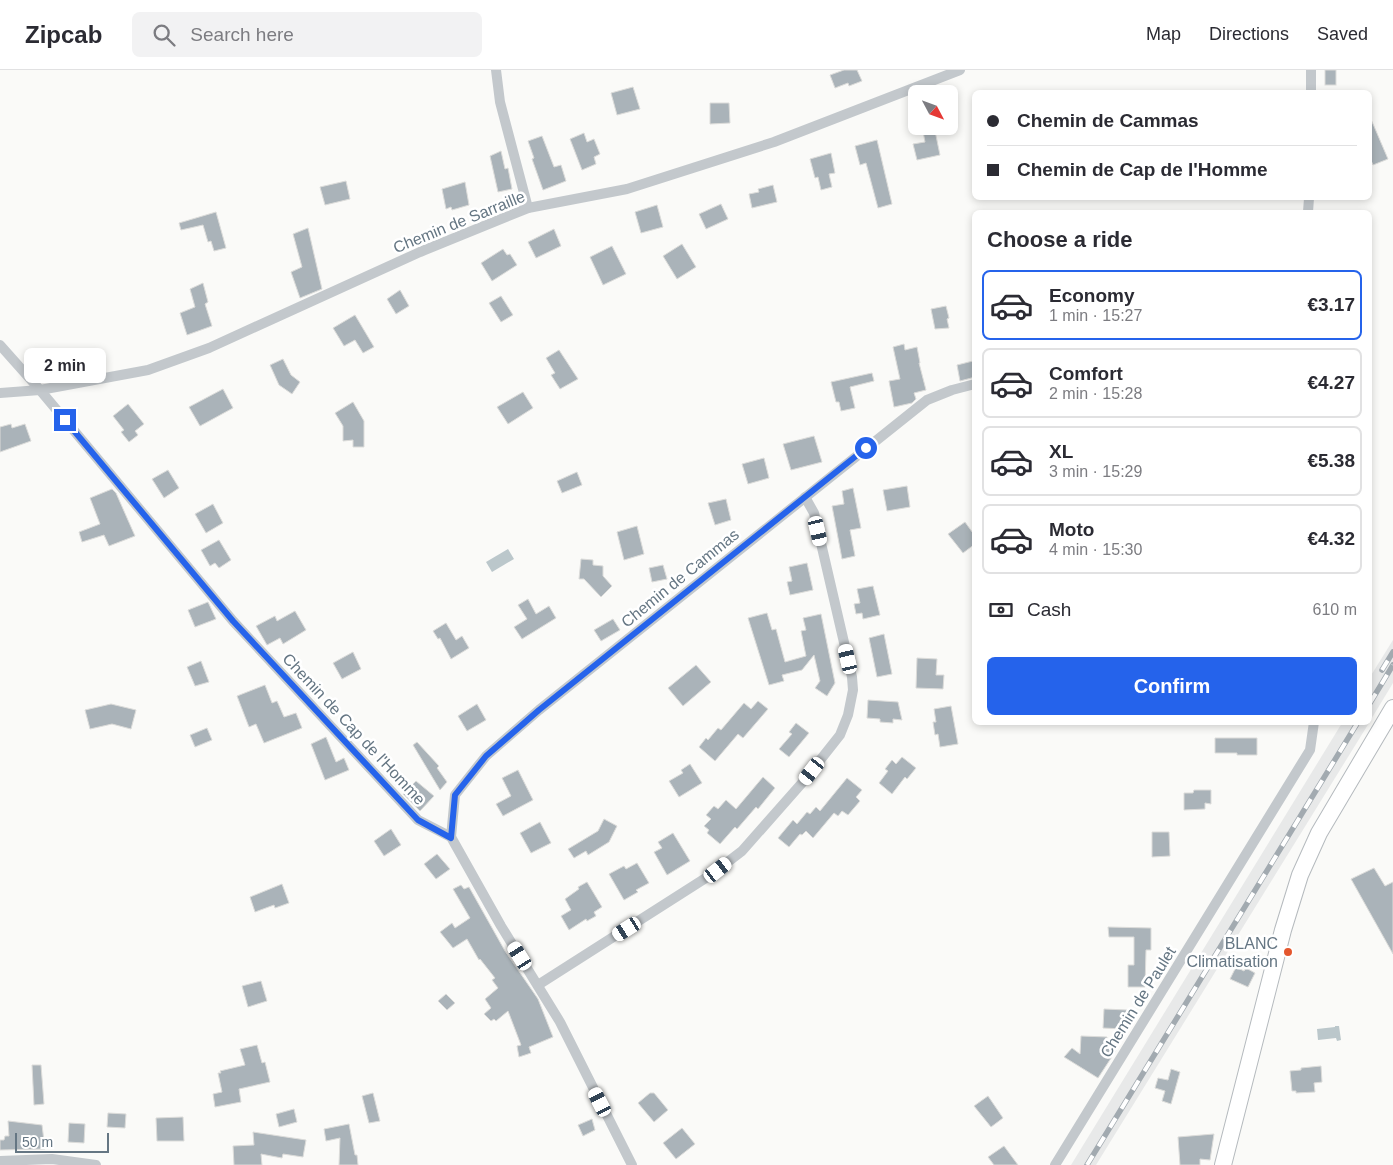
<!DOCTYPE html>
<meta charset="utf-8">
<style>
:root{--surface:#fff;--page:#f2f2f3;--text:#2b2b33;--muted:#7c7c81;--line:#e1e1e2;--accent:#2563eb}
body{margin:0;font-family:Helvetica,sans-serif;background:var(--page);color:var(--text);height:100vh;display:flex;flex-direction:column;font-size:19px;white-space:nowrap}
*{box-sizing:border-box;margin:0}
p{font-size:16px;color:var(--muted)}
.icon{flex:none;width:28px;height:28px;fill:none;stroke:currentColor;stroke-width:2;stroke-linecap:round;stroke-linejoin:round}
.map{position:relative;flex:1;overflow:hidden}
.side{position:absolute;left:972px;top:140px;width:400px;height:515px;display:flex;flex-direction:column;background:var(--surface);border-radius:8px;box-shadow:0 2px 8px #0003}
.side>*{flex:none}
.banner{position:absolute;left:972px;top:20px;width:400px;height:110px;border-radius:8px;box-shadow:0 2px 8px #0003;display:grid;align-content:center;height:110px;padding:0 15px;background:var(--surface)}
.needle{width:32px;rotate:131deg}
.controls{position:absolute;left:908px;top:15px;display:grid;gap:10px}
.controls a{display:grid;place-items:center;width:50px;height:50px;border-radius:8px;background:var(--surface);box-shadow:0 2px 8px #0003;font-size:25px}
.scale{position:absolute;left:15px;bottom:12px;width:94px;box-sizing:border-box;padding-left:5px;border:2px solid #657683;border-top:0;font-size:14px;line-height:18px;white-space:nowrap;color:#657683;-webkit-text-stroke:4px #fff;paint-order:stroke}
.end{position:absolute;width:22px;height:22px;margin:-11px;border:6px solid #2563eb;background:#fff;box-shadow:0 0 0 2px #fff}
.from{border-radius:50%}
.bubble{position:absolute;height:35px;border-radius:8px;background:var(--surface);box-shadow:0 2px 8px #0003;font-size:16px;font-weight:600;line-height:35px;text-align:center}
.car{position:absolute;width:15px;height:30px;margin:-15px -8px;border-radius:6px;box-shadow:0 0 4px 1px #0007;background:linear-gradient(#fff 24%,#345 0 40%,#fff 0 76%,#345 0 86%,#fff 0)}
.banner b{display:flex;align-items:center;gap:18px;height:48px;font-size:19px}
.banner b+b{border-top:1px solid var(--line)}
.banner i{width:12px;height:12px;background:var(--text)}
ul{padding:0;list-style:none}
li{display:flex;align-items:center;gap:15px;height:70px;margin:0 10px 8px;padding:0 5px;border:2px solid var(--line);border-radius:8px}
li div{flex:1}
li b{display:block;font-size:19px}
li em{font-style:normal;font-weight:600}
li.current{border-color:var(--accent)}
li>.icon{width:45px;height:45px;stroke-width:1.5}
h2{padding:0 15px;font-size:22px;line-height:60px}
.pay{display:flex;align-items:center;gap:12px;height:55px;padding:0 15px;font-size:19px}
.pay p{margin-inline-start:auto}
.button{display:flex;gap:10px;margin-top:auto;padding:10px 15px}
.button a{flex:1;height:58px;border-radius:8px;background:var(--accent);color:#fff;font-size:20px;font-weight:600;line-height:58px;text-align:center}
header{display:flex;align-items:center;gap:30px;box-sizing:border-box;height:70px;padding:0 25px;background:var(--surface);border-bottom:1px solid var(--line)}
header strong{font-size:24px}
nav{display:flex;gap:28px;margin-inline-start:auto;font-size:18px}
.search{width:350px;height:45px;background:var(--page);display:flex;align-items:center;gap:12px;box-sizing:border-box;padding:0 18px;border-radius:8px;color:var(--muted);font-size:19px}
.map>svg:first-child{display:block}
.built{fill:#e8e9e9}
.water{fill:#bbc7cb}
.building{fill:#aab3b9;stroke:#dcdcda}
.lines{fill:none;stroke-linecap:round;stroke-linejoin:round}
.primary-casing{stroke:#b5babe;stroke-width:18}
.street{stroke:#c3c8cc;stroke-width:10}
.primary{stroke:#fff;stroke-width:16}
.rail-casing{stroke:#a2aab0;stroke-width:5.5}
.rail{stroke:#fff;stroke-width:4;stroke-dasharray:11;stroke-linecap:butt}
.route{stroke:#2563eb;stroke-width:6}
.poi-dot{fill:#e4572e;stroke:#fff;stroke-width:2}
.labels{text-anchor:middle;dominant-baseline:central;stroke-width:5;stroke-linejoin:round;paint-order:stroke}
.street-label{font-size:16px;fill:#657683;stroke:#fff}
.poi-label{font-size:16px;fill:#657683;stroke:#fff;text-anchor:end}
</style>
<header>
<strong>Zipcab</strong>
<div class="search"><svg class="icon" aria-label="search" viewBox="0 0 24 24"><circle cx="10" cy="10" r="6"/><path d="M15 15l6 6"/></svg>Search here</div>
<nav><a>Map</a><a>Directions</a><a>Saved</a></nav>
</header>
<div class="map">
<svg width="1393" height="1095" viewBox="0 0 1393 1095">
<rect width="100%" height="100%" fill="#fafaf8"/>
<g class="built">
<path d="M 1393,570 L 1393,613 L 1370,651 L 1370,607 Z"/>
<path d="M 1342,653 L 1369,653 L 1096,1095 L 1071,1095 Z"/>
</g>
<g class="water">
<path d="M 508,479 L 514,489 L 492,502 L 486,492 Z"/>
<path d="M 1335,956 L 1339,956 L 1341,970 L 1337,971 L 1336,968 L 1318,970 L 1317,959 L 1335,957 Z"/>
</g>
<g class="building">
<path d="M 844,0 L 857,0 L 862,11 L 849,16 L 848,13 L 835,18 L 830,5 Z"/>
<rect x="1325" y="0" width="11" height="15"/>
<path d="M 633,17 L 640,39 L 617,45 L 611,23 Z"/>
<path d="M 710,33 L 729,33 L 730,53 L 710,54 Z"/>
<path d="M 1370,47 L 1388,89 L 1373,95 L 1370,88 Z"/>
<path d="M 922,56 L 934,56 L 940,85 L 917,90 L 913,74 L 925,72 Z"/>
<path d="M 584,63 L 587,72 L 594,69 L 600,84 L 594,87 L 596,94 L 582,100 L 570,69 Z"/>
<path d="M 542,66 L 554,97 L 561,95 L 566,111 L 543,120 L 532,89 L 534,88 L 528,71 Z"/>
<path d="M 877,70 L 892,134 L 878,138 L 866,93 L 860,95 L 855,76 Z"/>
<path d="M 501,81 L 505,99 L 508,98 L 512,119 L 498,122 L 490,86 Z"/>
<path d="M 831,83 L 835,103 L 829,104 L 832,117 L 821,120 L 818,107 L 815,108 L 810,89 Z"/>
<path d="M 346,111 L 350,129 L 325,135 L 320,117 Z"/>
<path d="M 465,112 L 469,135 L 452,140 L 451,137 L 446,139 L 442,119 Z"/>
<path d="M 773,115 L 777,132 L 752,138 L 749,124 L 759,122 L 758,119 Z"/>
<path d="M 721,134 L 728,149 L 706,159 L 699,144 Z"/>
<path d="M 657,135 L 663,157 L 641,163 L 635,142 Z"/>
<path d="M 216,142 L 226,178 L 214,181 L 211,171 L 208,172 L 203,155 L 181,160 L 179,153 Z"/>
<path d="M 308,158 L 322,219 L 300,228 L 291,202 L 302,197 L 293,164 Z"/>
<path d="M 554,159 L 561,176 L 536,188 L 528,172 Z"/>
<path d="M 682,174 L 696,197 L 677,209 L 663,186 Z"/>
<path d="M 612,176 L 626,204 L 603,215 L 590,187 Z"/>
<path d="M 503,179 L 507,185 L 510,184 L 517,195 L 492,211 L 481,193 Z"/>
<path d="M 203,213 L 208,232 L 205,234 L 212,256 L 187,265 L 180,243 L 195,237 L 190,219 Z"/>
<path d="M 400,220 L 409,236 L 396,244 L 387,229 Z"/>
<path d="M 501,226 L 513,245 L 501,252 L 489,233 Z"/>
<path d="M 946,236 L 949,248 L 947,249 L 949,258 L 935,259 L 931,239 Z"/>
<path d="M 355,245 L 374,277 L 363,283 L 355,270 L 344,276 L 333,258 Z"/>
<path d="M 904,274 L 905,280 L 917,277 L 920,293 L 919,293 L 926,320 L 914,323 L 916,329 L 912,333 L 894,337 L 889,311 L 900,309 L 893,277 Z"/>
<path d="M 559,280 L 578,309 L 560,319 L 551,305 L 555,303 L 546,288 Z"/>
<path d="M 283,289 L 291,305 L 300,312 L 292,324 L 279,315 L 270,295 Z"/>
<path d="M 973,291 L 975,307 L 960,311 L 957,295 Z"/>
<path d="M 872,303 L 874,311 L 850,317 L 855,338 L 841,341 L 839,332 L 836,332 L 831,312 Z"/>
<path d="M 223,319 L 233,338 L 200,356 L 189,337 Z"/>
<path d="M 523,322 L 533,338 L 508,354 L 497,337 Z"/>
<path d="M 353,332 L 364,351 L 364,377 L 353,377 L 353,370 L 343,371 L 343,356 L 335,343 Z"/>
<path d="M 128,334 L 144,354 L 135,361 L 138,365 L 129,372 L 121,362 L 124,360 L 113,346 Z"/>
<path d="M 11,354 L 12,358 L 25,354 L 31,371 L 0,382 L 0,357 Z"/>
<path d="M 814,366 L 822,392 L 791,400 L 783,374 Z"/>
<path d="M 764,388 L 769,408 L 748,414 L 742,394 Z"/>
<path d="M 168,400 L 179,418 L 164,428 L 152,409 Z"/>
<path d="M 577,402 L 582,415 L 562,423 L 557,411 Z"/>
<path d="M 907,416 L 910,437 L 887,441 L 883,420 Z"/>
<path d="M 853,418 L 861,458 L 850,460 L 855,486 L 842,489 L 832,436 L 844,434 L 842,421 Z"/>
<path d="M 112,419 L 116,423 L 135,466 L 109,476 L 104,465 L 82,472 L 79,462 L 100,454 L 90,428 Z"/>
<path d="M 726,429 L 731,450 L 715,455 L 708,433 Z"/>
<path d="M 213,434 L 223,453 L 206,463 L 195,444 Z"/>
<path d="M 965,452 L 975,466 L 975,474 L 963,483 L 948,464 Z"/>
<path d="M 637,456 L 644,484 L 624,490 L 617,462 Z"/>
<path d="M 219,470 L 231,490 L 219,498 L 215,493 L 210,496 L 201,480 Z"/>
<path d="M 581,489 L 593,490 L 593,495 L 603,496 L 603,506 L 612,516 L 601,527 L 584,509 L 579,509 Z"/>
<path d="M 807,493 L 813,520 L 790,525 L 787,512 L 792,511 L 789,497 Z"/>
<path d="M 663,495 L 667,509 L 652,512 L 649,498 Z"/>
<path d="M 873,516 L 880,545 L 863,549 L 862,543 L 856,544 L 854,534 L 860,533 L 857,519 Z"/>
<path d="M 528,529 L 536,544 L 549,536 L 556,548 L 522,569 L 514,557 L 527,549 L 518,535 Z"/>
<path d="M 208,532 L 216,549 L 195,557 L 188,540 Z"/>
<path d="M 295,541 L 306,560 L 283,574 L 280,568 L 267,575 L 256,556 L 275,546 L 277,551 Z"/>
<path d="M 767,543 L 772,560 L 776,559 L 785,592 L 806,586 L 801,561 L 806,560 L 803,548 L 821,544 L 835,613 L 827,626 L 815,618 L 820,611 L 814,585 L 802,600 L 782,605 L 784,611 L 769,615 L 748,548 Z"/>
<path d="M 613,549 L 620,560 L 601,571 L 594,560 Z"/>
<path d="M 446,553 L 456,570 L 462,566 L 469,578 L 451,589 L 440,568 L 438,569 L 433,561 Z"/>
<path d="M 884,564 L 892,604 L 877,607 L 869,568 Z"/>
<path d="M 353,582 L 361,599 L 342,609 L 333,593 Z"/>
<path d="M 917,588 L 937,589 L 936,605 L 944,605 L 943,619 L 916,618 Z"/>
<path d="M 201,591 L 209,612 L 195,616 L 187,597 Z"/>
<path d="M 696,595 L 711,612 L 683,636 L 668,618 Z"/>
<path d="M 265,615 L 272,633 L 277,631 L 284,647 L 296,643 L 302,658 L 264,673 L 256,654 L 249,657 L 237,626 Z"/>
<path d="M 868,630 L 898,632 L 902,650 L 893,649 L 893,653 L 880,652 L 880,649 L 867,648 Z"/>
<path d="M 758,631 L 768,639 L 743,668 L 738,664 L 715,691 L 699,677 L 706,668 L 708,670 L 718,658 L 721,660 L 744,633 L 751,639 Z"/>
<path d="M 111,634 L 136,640 L 131,659 L 112,654 L 90,659 L 85,640 Z"/>
<path d="M 477,634 L 486,650 L 467,661 L 458,646 Z"/>
<path d="M 951,636 L 958,674 L 940,677 L 938,664 L 935,665 L 933,652 L 936,652 L 934,639 Z"/>
<path d="M 796,653 L 809,663 L 789,687 L 779,679 L 792,664 L 789,662 Z"/>
<path d="M 207,658 L 212,670 L 195,677 L 190,665 Z"/>
<path d="M 326,667 L 336,692 L 344,688 L 349,700 L 325,710 L 311,674 Z"/>
<path d="M 1215,668 L 1257,668 L 1257,685 L 1237,685 L 1237,683 L 1215,683 Z"/>
<path d="M 417,672 L 439,696 L 437,698 L 447,712 L 440,720 L 413,675 Z"/>
<path d="M 902,687 L 916,698 L 907,709 L 905,707 L 892,724 L 879,713 L 888,701 L 885,699 L 892,690 L 896,694 Z"/>
<path d="M 690,694 L 702,713 L 679,727 L 669,711 L 683,703 L 681,700 Z"/>
<path d="M 518,700 L 533,730 L 503,746 L 496,734 L 511,726 L 502,708 Z"/>
<path d="M 763,707 L 775,718 L 758,739 L 756,737 L 737,759 L 735,757 L 720,774 L 707,763 L 709,760 L 704,756 L 711,749 L 706,745 L 714,736 L 718,739 L 726,730 L 736,739 Z"/>
<path d="M 847,708 L 862,720 L 856,727 L 860,731 L 848,745 L 842,741 L 838,746 L 834,743 L 813,768 L 806,761 L 802,765 L 800,764 L 789,777 L 778,768 L 793,750 L 797,754 L 807,742 L 810,744 L 816,737 L 820,741 Z"/>
<path d="M 416,711 L 434,726 L 420,741 L 403,724 Z"/>
<path d="M 1194,720 L 1211,720 L 1211,734 L 1205,733 L 1205,739 L 1184,740 L 1184,723 L 1193,723 Z"/>
<path d="M 604,749 L 617,756 L 609,772 L 588,785 L 586,781 L 574,788 L 568,779 L 598,761 Z"/>
<path d="M 540,752 L 551,773 L 531,783 L 520,763 Z"/>
<path d="M 391,759 L 401,775 L 384,786 L 374,771 Z"/>
<path d="M 1152,762 L 1169,762 L 1170,786 L 1152,787 Z"/>
<path d="M 673,763 L 690,791 L 667,805 L 654,782 L 662,778 L 658,772 Z"/>
<path d="M 437,784 L 450,799 L 436,809 L 424,794 Z"/>
<path d="M 637,793 L 649,813 L 636,820 L 638,822 L 624,830 L 609,804 L 624,796 L 626,799 Z"/>
<path d="M 1374,798 L 1385,816 L 1393,812 L 1393,884 L 1351,809 Z"/>
<path d="M 587,812 L 602,837 L 594,842 L 596,846 L 587,851 L 586,849 L 569,860 L 561,846 L 571,840 L 565,829 L 579,819 L 578,817 Z"/>
<path d="M 282,814 L 289,833 L 275,838 L 274,835 L 255,842 L 250,827 Z"/>
<path d="M 461,815 L 464,819 L 469,817 L 505,881 L 538,929 L 553,967 L 529,977 L 531,983 L 519,987 L 517,976 L 521,975 L 508,941 L 496,951 L 494,949 L 491,951 L 484,944 L 491,938 L 485,929 L 498,918 L 492,910 L 495,908 L 480,889 L 479,890 L 467,869 L 453,878 L 440,862 L 452,853 L 455,858 L 470,848 L 453,819 Z"/>
<path d="M 1108,857 L 1151,858 L 1151,880 L 1146,880 L 1145,917 L 1128,917 L 1128,895 L 1134,895 L 1134,867 L 1109,867 Z"/>
<path d="M 1236,897 L 1244,901 L 1246,898 L 1255,903 L 1248,917 L 1230,909 Z"/>
<path d="M 261,911 L 267,931 L 248,937 L 242,916 Z"/>
<path d="M 446,924 L 455,933 L 447,940 L 438,931 Z"/>
<path d="M 1104,939 L 1127,940 L 1125,959 L 1103,958 Z"/>
<path d="M 1081,966 L 1107,967 L 1106,978 L 1117,979 L 1098,1008 L 1064,987 L 1072,978 L 1080,984 Z"/>
<path d="M 257,975 L 262,993 L 265,992 L 270,1012 L 239,1019 L 241,1032 L 215,1037 L 213,1024 L 222,1022 L 218,1003 L 221,1003 L 220,1001 L 245,995 L 240,979 Z"/>
<path d="M 32,995 L 41,995 L 44,1034 L 34,1035 Z"/>
<path d="M 1321,996 L 1322,1012 L 1314,1013 L 1315,1022 L 1296,1023 L 1296,1021 L 1292,1021 L 1290,1001 L 1301,1000 L 1301,998 Z"/>
<path d="M 1171,999 L 1180,1002 L 1171,1034 L 1162,1031 L 1165,1021 L 1155,1018 L 1158,1008 L 1168,1010 Z"/>
<path d="M 373,1023 L 380,1051 L 369,1053 L 362,1026 Z"/>
<path d="M 650,1023 L 654,1023 L 668,1040 L 654,1052 L 638,1033 Z"/>
<path d="M 988,1026 L 1003,1048 L 991,1057 L 974,1036 Z"/>
<path d="M 294,1039 L 297,1052 L 279,1057 L 276,1044 Z"/>
<path d="M 108,1043 L 126,1044 L 125,1058 L 107,1057 Z"/>
<path d="M 183,1047 L 184,1071 L 157,1071 L 156,1048 Z"/>
<path d="M 592,1049 L 595,1060 L 583,1066 L 578,1055 Z"/>
<path d="M 8,1051 L 42,1055 L 45,1079 L 0,1080 L 0,1070 L 4,1070 L 5,1066 L 9,1066 Z"/>
<path d="M 69,1053 L 85,1054 L 84,1073 L 68,1072 Z"/>
<path d="M 349,1054 L 355,1085 L 357,1085 L 358,1095 L 339,1095 L 340,1068 L 326,1071 L 324,1059 Z"/>
<path d="M 682,1058 L 695,1074 L 676,1089 L 663,1073 Z"/>
<path d="M 253,1062 L 306,1070 L 303,1087 L 283,1084 L 282,1088 L 261,1084 L 262,1095 L 234,1095 L 233,1076 L 254,1075 Z"/>
<path d="M 1214,1064 L 1210,1090 L 1200,1089 L 1200,1095 L 1180,1095 L 1178,1067 Z"/>
<path d="M 1004,1076 L 1018,1095 L 994,1095 L 988,1087 Z"/>
</g>
<g class="lines">
<g class="primary-casing">
<path id="primary" d="M 1223,1095 L 1283,860 L 1300,805 L 1319,763 L 1393,638"/>
</g>
<g class="street">
<path d="M 496,0 L 500,32 L 528,138"/>
<path d="M 1311,22 L 1311,0"/>
<path d="M 1308,142 L 1309,128"/>
<path d="M 0,275 L 40,320 L 233,551 L 418,750 L 451,767 L 501,856 L 560,952 L 632,1095"/>
<path d="M 0,323 L 40,320 L 148,300 L 209,278 L 420,182 L 528,138 L 627,119 L 774,72 L 960,0"/>
<path d="M 451,767 L 455,725 L 486,686 L 539,640 L 927,330 L 952,320 L 975,314"/>
<path d="M 538,915 L 712,804 L 742,781 L 802,713 L 840,665 L 848,645 L 853,620 L 852,607 L 814,443 L 805,427"/>
<path d="M 0,1091 L 52,1089 L 96,1095"/>
<path d="M 1055,1095 L 1310,680 L 1314,652"/>
</g>
<use href="#primary" class="primary"/>
<g class="rail-casing">
<g id="rail">
<path d="M 1382,600 L 1393,582"/>
<path d="M 1370,633 L 1393,595"/>
<path d="M 1087,1095 L 1358,652"/>
</g>
</g>
<use href="#rail" class="rail"/>
</g>
<g class="lines">
<path class="route" d="M 65,350 L 233,551 L 418,750 L 451,768 L 455,725 L 486,686 L 539,640 L 866,378"/>
</g>
<circle class="poi-dot" cx="1288" cy="882" r="5"/>
<g class="labels">
<g class="street-label">
<text transform="translate(459 152) rotate(-22)">Chemin de Sarraille</text>
<text transform="translate(680 508) rotate(-39)">Chemin de Cammas</text>
<text transform="translate(354 659) rotate(47)">Chemin de Cap de l'Homme</text>
<text transform="translate(1138 932) rotate(-58)">Chemin de Paulet</text>
</g>
<g class="poi-label">
<text x="1278" y="873">BLANC<tspan x="1278" dy="18">Climatisation</tspan></text>
</g>
</g>
</svg>
<div class="controls">
<a><svg class="needle" viewBox="-14 -14 28 28"><path d="M0-13l5 13h-10z" fill="#e53935"/><path d="M0 13l5-13h-10z" fill="#7c7c81"/></svg></a>
</div>
<div class="scale">50 m</div>
<i class="end from" style="left:866px;top:378px"></i>
<i class="end" style="left:65px;top:350px"></i>
<div class="bubble" style="left:24px;top:278px;width:82px">2 min</div>
<i class="car" style="left:818px;top:461px;rotate:167deg"></i>
<i class="car" style="left:848px;top:589px;rotate:347deg"></i>
<i class="car" style="left:812px;top:701px;rotate:218deg"></i>
<i class="car" style="left:718px;top:800px;rotate:52deg"></i>
<i class="car" style="left:627px;top:859px;rotate:238deg"></i>
<i class="car" style="left:520px;top:886px;rotate:328deg"></i>
<i class="car" style="left:600px;top:1032px;rotate:333deg"></i>
<div class="banner">
<b><i class="from"></i>Chemin de Cammas</b>
<b><i></i>Chemin de Cap de l'Homme</b>
</div>
<section class="side">
<h2>Choose a ride</h2>
<ul>
<li class="current"><svg class="icon" aria-label="car" viewBox="0 0 24 24"><path d="M5 17H2v-5l4-1 3-4h7l3 4 3 1v5h-3M9 17h6M6 11h13"/><circle cx="7" cy="17" r="2"/><circle cx="17" cy="17" r="2"/></svg><div><b>Economy</b><p>1 min · 15:27</p></div><em>€3.17</em></li>
<li><svg class="icon" aria-label="car" viewBox="0 0 24 24"><path d="M5 17H2v-5l4-1 3-4h7l3 4 3 1v5h-3M9 17h6M6 11h13"/><circle cx="7" cy="17" r="2"/><circle cx="17" cy="17" r="2"/></svg><div><b>Comfort</b><p>2 min · 15:28</p></div><em>€4.27</em></li>
<li><svg class="icon" aria-label="car" viewBox="0 0 24 24"><path d="M5 17H2v-5l4-1 3-4h7l3 4 3 1v5h-3M9 17h6M6 11h13"/><circle cx="7" cy="17" r="2"/><circle cx="17" cy="17" r="2"/></svg><div><b>XL</b><p>3 min · 15:29</p></div><em>€5.38</em></li>
<li><svg class="icon" aria-label="car" viewBox="0 0 24 24"><path d="M5 17H2v-5l4-1 3-4h7l3 4 3 1v5h-3M9 17h6M6 11h13"/><circle cx="7" cy="17" r="2"/><circle cx="17" cy="17" r="2"/></svg><div><b>Moto</b><p>4 min · 15:30</p></div><em>€4.32</em></li>
</ul>
<div class="pay"><svg class="icon" aria-label="cash" viewBox="0 0 24 24"><path d="M3 7h18v10H3z"/><circle cx="12" cy="12" r="2"/></svg>Cash<p>610 m</p></div>
<div class="button"><a>Confirm</a></div>
</section>
</div>
